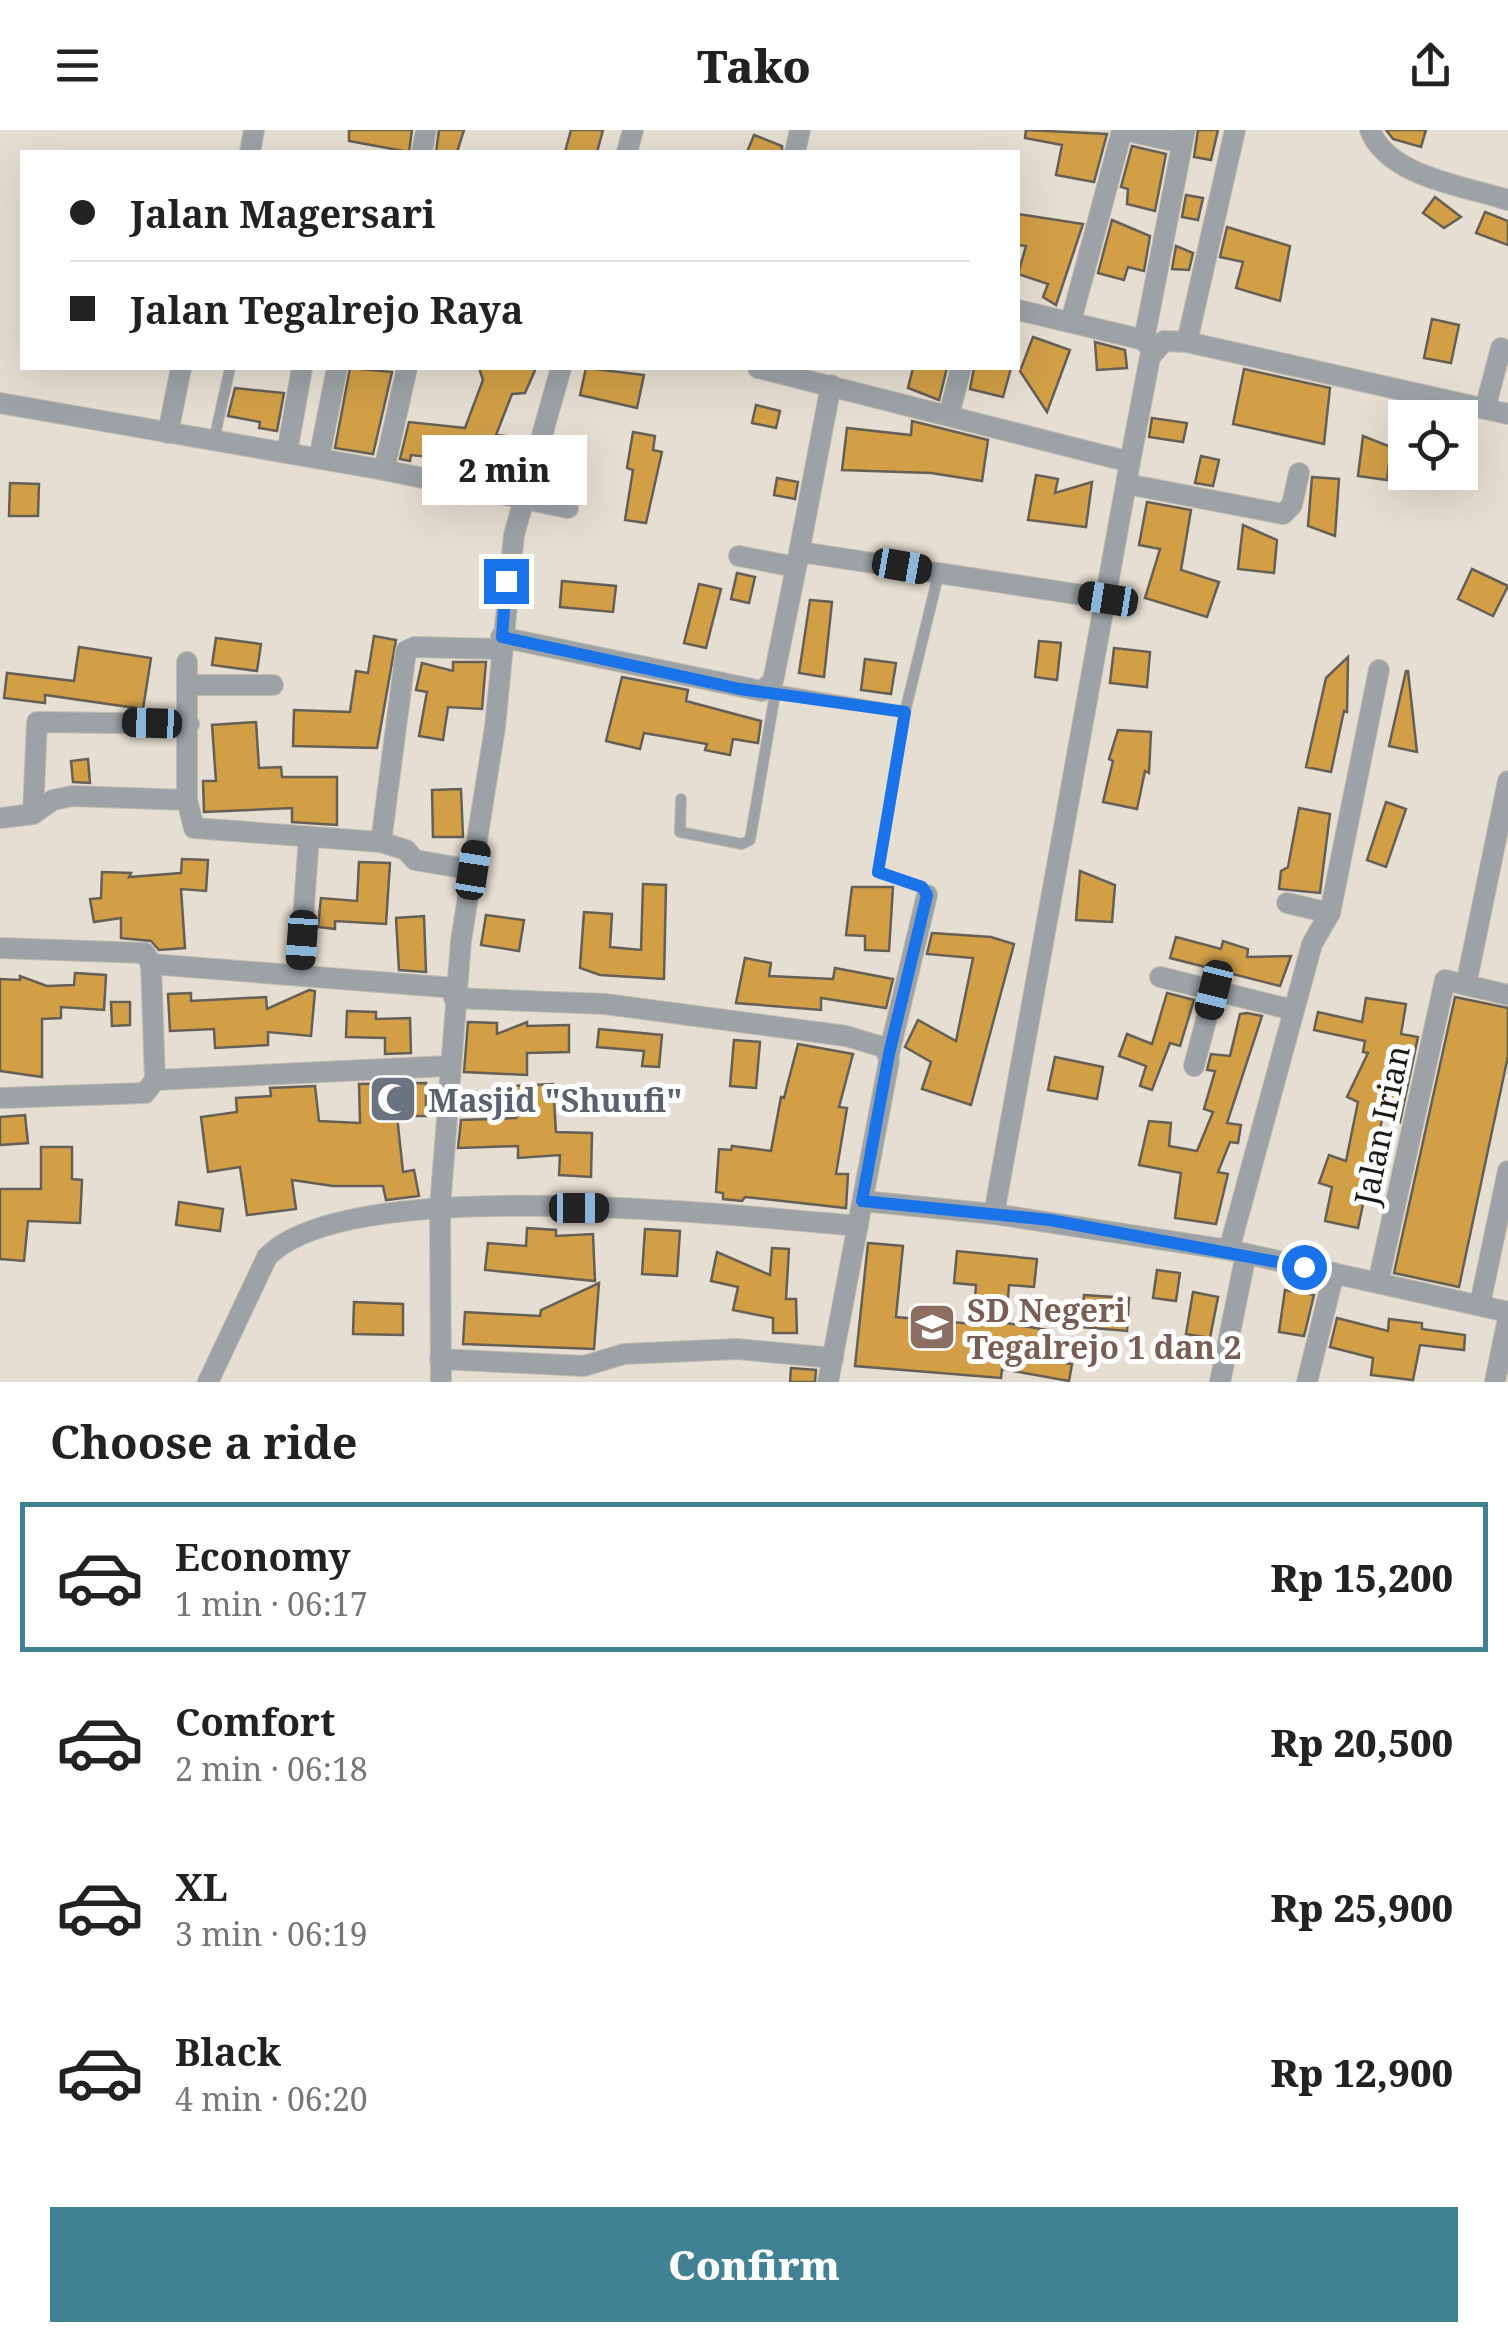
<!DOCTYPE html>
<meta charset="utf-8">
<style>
:root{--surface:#fff;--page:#f6f6f6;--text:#222;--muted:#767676;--line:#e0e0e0;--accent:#408293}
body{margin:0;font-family:"Noto Serif",serif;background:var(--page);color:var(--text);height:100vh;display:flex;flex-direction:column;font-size:38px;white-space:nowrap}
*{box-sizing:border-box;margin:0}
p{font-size:32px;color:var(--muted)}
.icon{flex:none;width:55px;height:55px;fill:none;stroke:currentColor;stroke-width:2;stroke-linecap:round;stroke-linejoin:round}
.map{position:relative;height:1252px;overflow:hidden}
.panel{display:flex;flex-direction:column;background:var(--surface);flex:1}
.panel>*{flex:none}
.guide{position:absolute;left:20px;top:20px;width:1000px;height:220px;border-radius:0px;box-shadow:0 10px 40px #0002;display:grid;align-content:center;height:220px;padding:0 50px;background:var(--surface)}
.controls{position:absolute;left:1388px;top:270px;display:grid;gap:20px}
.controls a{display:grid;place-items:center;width:90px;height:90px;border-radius:0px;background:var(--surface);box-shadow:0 10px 40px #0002;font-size:50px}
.end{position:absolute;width:45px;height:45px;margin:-22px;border:12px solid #1a73e8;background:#fff;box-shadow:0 0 0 5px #fff}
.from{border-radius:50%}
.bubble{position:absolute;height:70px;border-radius:0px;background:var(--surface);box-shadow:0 10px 40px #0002;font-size:32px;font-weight:800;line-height:70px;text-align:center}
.car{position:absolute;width:30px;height:60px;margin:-30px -15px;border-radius:12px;box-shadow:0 0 8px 2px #0007;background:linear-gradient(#222 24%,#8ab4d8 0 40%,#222 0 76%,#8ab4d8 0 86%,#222 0)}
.guide b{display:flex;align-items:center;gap:35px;height:95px;font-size:38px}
.guide b+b{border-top:2px solid var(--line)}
.guide i{width:25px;height:25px;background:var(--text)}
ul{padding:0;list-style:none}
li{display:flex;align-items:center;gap:30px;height:150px;margin:0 20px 15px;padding:0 30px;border:5px solid transparent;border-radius:0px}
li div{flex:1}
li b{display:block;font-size:38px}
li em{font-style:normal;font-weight:800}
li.on{border-color:var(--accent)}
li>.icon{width:90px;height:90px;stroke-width:1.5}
h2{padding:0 50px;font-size:45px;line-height:120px}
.primary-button{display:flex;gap:20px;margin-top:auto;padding:20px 50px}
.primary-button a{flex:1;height:115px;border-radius:0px;background:var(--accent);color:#fff;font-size:40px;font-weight:800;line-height:115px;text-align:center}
header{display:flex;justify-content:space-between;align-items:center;height:130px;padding:0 50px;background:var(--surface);font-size:45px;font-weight:800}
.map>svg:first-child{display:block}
.building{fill:#d29f47;stroke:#665f55;stroke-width:2.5}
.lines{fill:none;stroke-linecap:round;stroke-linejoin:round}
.lane-casing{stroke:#c2bbb0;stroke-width:12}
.street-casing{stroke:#c2bbb0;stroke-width:22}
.lane{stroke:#9ca2a6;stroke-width:10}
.street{stroke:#9ca2a6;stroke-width:20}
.route{stroke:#1a73e8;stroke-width:12}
.labels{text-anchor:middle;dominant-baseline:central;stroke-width:10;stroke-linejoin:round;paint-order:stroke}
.worship-label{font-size:32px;font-weight:bold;fill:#5b616d;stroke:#fff;text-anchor:start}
.street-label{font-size:32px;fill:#1d1a16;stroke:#fff}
.education-label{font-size:32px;font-weight:bold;fill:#785e54;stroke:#fff;text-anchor:start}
</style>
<header><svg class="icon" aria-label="menu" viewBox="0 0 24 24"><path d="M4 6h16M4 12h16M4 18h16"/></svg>Tako<svg class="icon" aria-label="share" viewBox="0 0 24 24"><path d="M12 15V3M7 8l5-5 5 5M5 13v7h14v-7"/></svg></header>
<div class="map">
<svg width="1508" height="1252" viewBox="0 0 1508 1252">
<rect width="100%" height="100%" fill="#e6ded2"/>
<g class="building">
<path d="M 349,0 L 412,0 L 409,22 L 349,11 Z"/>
<path d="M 439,0 L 464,0 L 457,22 L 436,22 Z"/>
<path d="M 571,0 L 603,0 L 597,22 L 565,22 Z"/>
<path d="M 1026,0 L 1107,4 L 1094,52 L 1056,45 L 1062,15 L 1025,8 Z"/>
<path d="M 1198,0 L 1218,0 L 1211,30 L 1194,27 Z"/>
<path d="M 1386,0 L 1426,0 L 1421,17 L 1393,9 Z"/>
<path d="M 754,5 L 782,16 L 782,22 L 747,22 Z"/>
<path d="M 1132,16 L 1166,24 L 1155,81 L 1127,74 L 1128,59 L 1121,57 Z"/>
<path d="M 1186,65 L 1203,68 L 1198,90 L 1182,87 Z"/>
<path d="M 1435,67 L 1461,87 L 1444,98 L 1423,83 Z"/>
<path d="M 1485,82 L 1508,91 L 1508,115 L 1476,103 Z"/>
<path d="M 1018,84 L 1083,94 L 1056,175 L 1043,167 L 1048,154 L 1018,144 L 1026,116 L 1018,115 Z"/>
<path d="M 1112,90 L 1150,106 L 1144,141 L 1128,137 L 1124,150 L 1098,143 Z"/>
<path d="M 1227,97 L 1290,116 L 1280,171 L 1236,158 L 1243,132 L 1220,127 Z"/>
<path d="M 1176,116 L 1193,123 L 1189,140 L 1172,139 Z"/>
<path d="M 1432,189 L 1459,195 L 1451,233 L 1424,228 Z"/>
<path d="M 1033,207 L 1070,220 L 1047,282 L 1020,241 Z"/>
<path d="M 1095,212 L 1125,220 L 1127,238 L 1097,240 Z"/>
<path d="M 350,238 L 392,242 L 373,324 L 335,318 Z"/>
<path d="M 479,238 L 536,238 L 525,263 L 512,264 L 496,305 L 516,307 L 511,352 L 477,345 L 479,332 L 411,325 L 410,331 L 400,329 L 409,292 L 465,298 L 483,250 Z"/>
<path d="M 586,238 L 644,245 L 637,278 L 580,265 Z"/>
<path d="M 913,238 L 947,238 L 939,270 L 908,258 Z"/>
<path d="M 974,238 L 1011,238 L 1003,267 L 970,259 Z"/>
<path d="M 1244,239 L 1330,258 L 1324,314 L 1233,294 Z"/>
<path d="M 235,258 L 284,263 L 277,301 L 259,298 L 260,292 L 228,286 Z"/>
<path d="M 756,275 L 780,281 L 776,298 L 752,293 Z"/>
<path d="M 1152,288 L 1187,293 L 1183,312 L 1149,307 Z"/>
<path d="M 912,291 L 988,310 L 982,351 L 931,343 L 842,340 L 847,298 L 911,305 Z"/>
<path d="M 633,302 L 655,306 L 653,320 L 662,322 L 646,393 L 625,390 L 633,340 L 627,338 Z"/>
<path d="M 1363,306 L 1391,317 L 1387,350 L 1358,346 Z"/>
<path d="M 1201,326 L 1219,330 L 1213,356 L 1195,353 Z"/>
<path d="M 1036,345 L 1058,349 L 1055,363 L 1092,352 L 1086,397 L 1028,390 Z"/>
<path d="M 1312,347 L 1339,349 L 1335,406 L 1308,396 Z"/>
<path d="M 777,348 L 798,352 L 795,369 L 774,365 Z"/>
<path d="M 10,353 L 39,354 L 38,386 L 9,386 Z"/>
<path d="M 1147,372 L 1191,380 L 1181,440 L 1219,452 L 1207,487 L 1145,468 L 1160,419 L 1139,415 Z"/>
<path d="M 1243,395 L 1277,410 L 1274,443 L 1238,439 Z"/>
<path d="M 1472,439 L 1508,456 L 1493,486 L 1458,469 Z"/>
<path d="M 737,443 L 755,447 L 749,473 L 731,469 Z"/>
<path d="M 562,451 L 616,456 L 613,482 L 560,477 Z"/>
<path d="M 699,454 L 721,459 L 706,518 L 684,513 Z"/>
<path d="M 810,470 L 832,472 L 824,547 L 799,543 Z"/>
<path d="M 374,506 L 396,510 L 377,618 L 293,616 L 294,580 L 350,582 L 356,541 L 368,543 Z"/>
<path d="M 216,508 L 261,514 L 257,541 L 212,535 Z"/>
<path d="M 1039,511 L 1061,513 L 1057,550 L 1035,547 Z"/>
<path d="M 79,517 L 151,528 L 143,579 L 45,565 L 45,573 L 4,568 L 7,543 L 74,551 Z"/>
<path d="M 1114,518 L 1150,522 L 1147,557 L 1110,553 Z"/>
<path d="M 1348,527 L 1347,582 L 1344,581 L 1331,642 L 1306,637 L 1326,548 Z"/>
<path d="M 865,529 L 896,533 L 891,564 L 861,560 Z"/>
<path d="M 453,532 L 486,532 L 482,579 L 448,577 L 443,610 L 419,606 L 427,562 L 416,560 L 422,533 L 453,541 Z"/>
<path d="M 1406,541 L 1408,541 L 1417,622 L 1389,616 Z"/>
<path d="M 622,547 L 688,560 L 686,571 L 761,591 L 758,613 L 733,609 L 730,625 L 705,620 L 707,614 L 644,603 L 640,619 L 606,611 Z"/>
<path d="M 256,592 L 259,638 L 281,637 L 282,647 L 337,647 L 337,695 L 292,692 L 292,678 L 204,682 L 203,651 L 216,651 L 212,595 Z"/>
<path d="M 1118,600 L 1151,602 L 1149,643 L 1145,641 L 1137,679 L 1103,672 L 1113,631 L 1109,629 Z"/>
<path d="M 88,629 L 90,653 L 73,652 L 71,631 Z"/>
<path d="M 461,659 L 463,707 L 433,707 L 432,660 Z"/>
<path d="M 1386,672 L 1406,679 L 1386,737 L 1367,730 Z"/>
<path d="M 1299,678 L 1330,684 L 1320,763 L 1279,759 L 1281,741 L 1288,737 Z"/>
<path d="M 182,729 L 208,730 L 206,761 L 181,759 L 185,818 L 159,820 L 151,811 L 121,808 L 121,788 L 94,792 L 90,769 L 101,768 L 102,742 L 131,743 L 129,747 L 181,743 Z"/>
<path d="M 359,732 L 390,733 L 386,794 L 335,791 L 335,799 L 318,797 L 321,768 L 357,771 Z"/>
<path d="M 1080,741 L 1115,755 L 1112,792 L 1076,790 Z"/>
<path d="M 643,754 L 666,755 L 664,849 L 600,845 L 580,838 L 584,782 L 612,784 L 610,817 L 641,820 Z"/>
<path d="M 852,757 L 893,757 L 889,821 L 865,820 L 865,806 L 846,805 Z"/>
<path d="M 486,785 L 524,790 L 519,821 L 481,815 Z"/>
<path d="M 424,786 L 426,842 L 399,840 L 396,788 Z"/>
<path d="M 932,803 L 991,807 L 1014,814 L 971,975 L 922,959 L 931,932 L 905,917 L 918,890 L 956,911 L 973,828 L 927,824 Z"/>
<path d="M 1176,807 L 1221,819 L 1223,811 L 1248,819 L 1247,827 L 1291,826 L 1280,856 L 1170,828 Z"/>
<path d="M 745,828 L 771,833 L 769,846 L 833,849 L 835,838 L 893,849 L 886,878 L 821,868 L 821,880 L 736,873 Z"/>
<path d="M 75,843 L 106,845 L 104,880 L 61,877 L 61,888 L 42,889 L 42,947 L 0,941 L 0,849 L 20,850 L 20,846 L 47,856 L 74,855 Z"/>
<path d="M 309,860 L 315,861 L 311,906 L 268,902 L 268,915 L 215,918 L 214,899 L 170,901 L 168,864 L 191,863 L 191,871 L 266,867 L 267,879 Z"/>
<path d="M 1167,863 L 1194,870 L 1180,916 L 1170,913 L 1152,960 L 1140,956 L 1146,936 L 1119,926 L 1127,904 L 1152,914 Z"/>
<path d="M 1455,867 L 1508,878 L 1508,926 L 1459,1157 L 1394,1143 Z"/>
<path d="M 1366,868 L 1406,874 L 1401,904 L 1418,907 L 1400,992 L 1383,984 L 1373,1035 L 1356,1073 L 1363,1074 L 1358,1098 L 1325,1091 L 1332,1057 L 1319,1053 L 1329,1025 L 1346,1031 L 1358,972 L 1347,967 L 1368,923 L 1363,922 L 1365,911 L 1314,900 L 1318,882 L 1362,892 Z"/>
<path d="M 111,872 L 130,872 L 130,895 L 112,896 Z"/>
<path d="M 347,881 L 376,882 L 376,889 L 410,888 L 411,923 L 385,924 L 385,908 L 346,907 Z"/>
<path d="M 1247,883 L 1262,886 L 1227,993 L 1241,995 L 1238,1013 L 1230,1012 L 1218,1042 L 1228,1044 L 1216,1094 L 1175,1088 L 1181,1043 L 1139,1035 L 1149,991 L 1171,993 L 1169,1016 L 1197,1021 L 1213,982 L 1204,979 L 1215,941 L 1207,940 L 1211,924 L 1230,926 L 1240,884 Z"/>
<path d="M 468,892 L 497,893 L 497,904 L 527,892 L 527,896 L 569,895 L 569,922 L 527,923 L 527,945 L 464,942 Z"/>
<path d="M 599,899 L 662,905 L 659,937 L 642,936 L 644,921 L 597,917 Z"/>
<path d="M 734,910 L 760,912 L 756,958 L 730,956 Z"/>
<path d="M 798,914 L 853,924 L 839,977 L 847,978 L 836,1044 L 848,1044 L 846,1078 L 745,1067 L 742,1071 L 723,1069 L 723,1063 L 716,1062 L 719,1019 L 731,1020 L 732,1016 L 771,1021 L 781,967 L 784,968 Z"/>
<path d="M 1055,927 L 1103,937 L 1097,969 L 1048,960 Z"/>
<path d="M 426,953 L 426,986 L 397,986 L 403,1042 L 414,1040 L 419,1066 L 386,1070 L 383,1056 L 333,1056 L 292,1050 L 296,1079 L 247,1085 L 240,1037 L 208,1042 L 201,987 L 237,982 L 236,968 L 271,966 L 270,958 L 315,956 L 319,991 L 360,993 L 359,954 Z"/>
<path d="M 553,954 L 556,1002 L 592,1003 L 591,1047 L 559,1045 L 560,1025 L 518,1028 L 518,1016 L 458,1018 L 461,990 L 516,988 L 513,956 Z"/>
<path d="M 25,985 L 28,1013 L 0,1015 L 0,987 Z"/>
<path d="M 41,1017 L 72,1017 L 72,1049 L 82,1050 L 80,1093 L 28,1091 L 24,1131 L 0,1129 L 0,1059 L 41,1059 Z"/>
<path d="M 179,1072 L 223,1079 L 220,1101 L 176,1095 Z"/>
<path d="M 527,1098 L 556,1100 L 556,1106 L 593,1104 L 595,1151 L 485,1140 L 488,1113 L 526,1116 Z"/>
<path d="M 645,1099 L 680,1101 L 677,1146 L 642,1144 Z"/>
<path d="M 868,1113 L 903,1116 L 896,1187 L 973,1194 L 976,1155 L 954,1153 L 957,1121 L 1037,1129 L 1034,1157 L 1009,1155 L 1006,1193 L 1047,1200 L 1042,1230 L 1072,1234 L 1069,1251 L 1002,1239 L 1001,1248 L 855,1236 Z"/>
<path d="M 772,1118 L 789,1119 L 786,1169 L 796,1169 L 797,1203 L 773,1203 L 773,1188 L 733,1180 L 738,1157 L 711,1151 L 717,1122 L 770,1145 Z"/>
<path d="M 1157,1140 L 1180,1143 L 1176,1171 L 1153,1168 Z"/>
<path d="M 599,1153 L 594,1219 L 463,1214 L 465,1182 L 540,1186 L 541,1180 Z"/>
<path d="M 1285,1160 L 1314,1165 L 1304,1206 L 1279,1202 Z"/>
<path d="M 1193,1162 L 1218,1167 L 1210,1208 L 1186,1204 Z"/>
<path d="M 1084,1165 L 1129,1168 L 1127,1201 L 1082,1197 Z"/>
<path d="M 354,1172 L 403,1174 L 403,1205 L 353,1204 Z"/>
<path d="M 1337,1188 L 1388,1201 L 1389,1189 L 1422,1193 L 1422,1199 L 1465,1205 L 1464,1220 L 1420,1215 L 1413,1250 L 1371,1245 L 1373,1228 L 1330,1217 Z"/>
<path d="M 791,1238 L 816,1240 L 815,1252 L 790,1252 Z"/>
</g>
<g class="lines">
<g class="lane-casing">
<g id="lane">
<path d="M 214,310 L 230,238"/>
<path d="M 768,559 L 905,582 L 939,442"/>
<path d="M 905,582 L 878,742 L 922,757 L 927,764"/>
<path d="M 681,669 L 680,702 L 742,714 L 750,710 L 775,564"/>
</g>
</g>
<g class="street-casing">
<g id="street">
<path d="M 1123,0 L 1182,13"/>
<path d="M 1370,0 C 1388,47 1465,56 1508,70"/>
<path d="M 250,22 L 254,0"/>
<path d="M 422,22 L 426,0"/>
<path d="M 627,22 L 633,0"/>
<path d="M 795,22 L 800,0"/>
<path d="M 1018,180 L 1144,210 L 1152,220"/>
<path d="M 1071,191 L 1122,1"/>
<path d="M 1144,210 L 1185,0"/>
<path d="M 1187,212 L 1235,0"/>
<path d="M 758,238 L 1130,332 L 1150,227 L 1164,211 L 1187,212 L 1508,284"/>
<path d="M 0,273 L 384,340 L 568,378"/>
<path d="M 1485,279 L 1501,218"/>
<path d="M 949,285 L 961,238"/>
<path d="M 168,303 L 181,238"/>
<path d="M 287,323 L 302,238"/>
<path d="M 319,329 L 337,238"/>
<path d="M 384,340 L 407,238"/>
<path d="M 1127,354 L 1283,384 L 1292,375 L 1299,343"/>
<path d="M 739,426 L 795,437"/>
<path d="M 798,428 L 831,255"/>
<path d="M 501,507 L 762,561 L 773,551 L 798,428 L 807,423 L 1108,469"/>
<path d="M 187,532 L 187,670 L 194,698 L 381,712 L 406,720 L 415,730 L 473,740"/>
<path d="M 188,555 L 273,555"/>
<path d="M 33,684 L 37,592 L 189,594"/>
<path d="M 0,688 L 33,684 L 53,670 L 72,666 L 187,670"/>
<path d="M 381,712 L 406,521 L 415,517 L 500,519"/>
<path d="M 1287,773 L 1330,783"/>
<path d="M 0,818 L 145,823 L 151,834 L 155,950 L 448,936"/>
<path d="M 151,834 L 455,858"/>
<path d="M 299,844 L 309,707"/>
<path d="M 1160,847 L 1293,880"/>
<path d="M 1466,855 L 1508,651"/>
<path d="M 454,868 L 605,874 L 846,906 L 886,918 L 889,931 L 828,1252"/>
<path d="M 889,924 L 927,765"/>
<path d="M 1194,936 L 1214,860"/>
<path d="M 0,968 L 145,963 L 155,950"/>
<path d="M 863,1071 L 994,1084 L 1130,332"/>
<path d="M 994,1084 L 1229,1120 L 1508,1182"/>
<path d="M 1229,1120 L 1312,814 L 1330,783 L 1379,540"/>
<path d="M 1378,1153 L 1445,850 L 1508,865"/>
<path d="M 1480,1174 L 1508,1041"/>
<path d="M 440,1229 L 584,1236 L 624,1224 L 737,1219 L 833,1228"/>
<path d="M 208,1252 L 267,1127 C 348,1042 739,1086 858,1096"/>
<path d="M 441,1252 L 440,1077 L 461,811 L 495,597 L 514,405 L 561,238"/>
<path d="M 1220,1252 L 1246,1124"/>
<path d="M 1307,1252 L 1334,1143"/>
<path d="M 1495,1252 L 1508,1188"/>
</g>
</g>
<use href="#lane" class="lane"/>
<use href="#street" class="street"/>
</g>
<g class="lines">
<path class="route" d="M 506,451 L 502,507 L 740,559 L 905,582 L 878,742 L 922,757 L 927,765 L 889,924 L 862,1071 L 1050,1090 L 1304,1137"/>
</g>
<defs>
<g id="mosque-square" transform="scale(2.5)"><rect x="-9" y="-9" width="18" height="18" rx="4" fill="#6b7280" stroke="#fff"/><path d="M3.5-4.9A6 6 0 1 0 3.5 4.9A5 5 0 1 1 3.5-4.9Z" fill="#fff"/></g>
<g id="school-square" transform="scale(2.5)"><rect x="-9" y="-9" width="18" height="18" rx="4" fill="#8d6e63" stroke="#fff"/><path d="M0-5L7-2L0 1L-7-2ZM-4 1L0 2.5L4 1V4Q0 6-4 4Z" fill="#fff"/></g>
</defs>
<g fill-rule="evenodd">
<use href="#mosque-square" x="393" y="969"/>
<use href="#school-square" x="932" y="1197"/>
</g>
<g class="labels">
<g class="worship-label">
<text x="428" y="969">Masjid "Shuufi"</text>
</g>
<g class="street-label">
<text transform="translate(1381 995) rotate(-78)">Jalan Irian</text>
</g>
<g class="education-label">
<text x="967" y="1179">SD Negeri<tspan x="967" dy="37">Tegalrejo 1 dan 2</tspan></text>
</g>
</g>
</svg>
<div class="controls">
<a><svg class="icon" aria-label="locate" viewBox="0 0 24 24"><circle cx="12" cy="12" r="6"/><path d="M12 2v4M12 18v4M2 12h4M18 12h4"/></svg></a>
</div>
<i class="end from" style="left:1304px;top:1137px"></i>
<i class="end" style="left:506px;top:451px"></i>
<div class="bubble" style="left:422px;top:305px;width:165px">2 min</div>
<i class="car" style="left:902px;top:436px;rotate:100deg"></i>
<i class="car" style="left:1108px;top:469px;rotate:279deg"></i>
<i class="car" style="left:152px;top:593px;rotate:272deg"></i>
<i class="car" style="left:473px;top:740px;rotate:9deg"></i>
<i class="car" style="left:302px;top:810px;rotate:184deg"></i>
<i class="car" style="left:1214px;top:860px;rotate:194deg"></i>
<i class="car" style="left:579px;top:1078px;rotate:90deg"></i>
<div class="guide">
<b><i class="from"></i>Jalan Magersari</b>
<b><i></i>Jalan Tegalrejo Raya</b>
</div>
</div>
<section class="panel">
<h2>Choose a ride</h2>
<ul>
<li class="on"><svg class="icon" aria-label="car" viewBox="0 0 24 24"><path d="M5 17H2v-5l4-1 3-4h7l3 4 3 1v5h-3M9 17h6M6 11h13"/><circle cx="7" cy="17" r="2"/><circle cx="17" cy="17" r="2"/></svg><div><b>Economy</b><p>1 min · 06:17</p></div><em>Rp 15,200</em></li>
<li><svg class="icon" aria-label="car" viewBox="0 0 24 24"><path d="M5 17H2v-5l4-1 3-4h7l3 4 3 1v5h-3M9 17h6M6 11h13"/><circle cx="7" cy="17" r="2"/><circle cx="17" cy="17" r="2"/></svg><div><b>Comfort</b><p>2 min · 06:18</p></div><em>Rp 20,500</em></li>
<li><svg class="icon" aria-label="car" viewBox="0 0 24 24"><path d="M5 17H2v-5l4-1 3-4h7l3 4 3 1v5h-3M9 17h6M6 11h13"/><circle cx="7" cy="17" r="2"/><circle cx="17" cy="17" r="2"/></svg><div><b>XL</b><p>3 min · 06:19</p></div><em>Rp 25,900</em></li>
<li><svg class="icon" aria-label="car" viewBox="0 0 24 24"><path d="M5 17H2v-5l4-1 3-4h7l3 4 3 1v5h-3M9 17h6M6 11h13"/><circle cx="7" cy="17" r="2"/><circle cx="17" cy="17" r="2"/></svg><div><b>Black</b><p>4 min · 06:20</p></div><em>Rp 12,900</em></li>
</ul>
<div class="primary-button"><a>Confirm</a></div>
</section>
